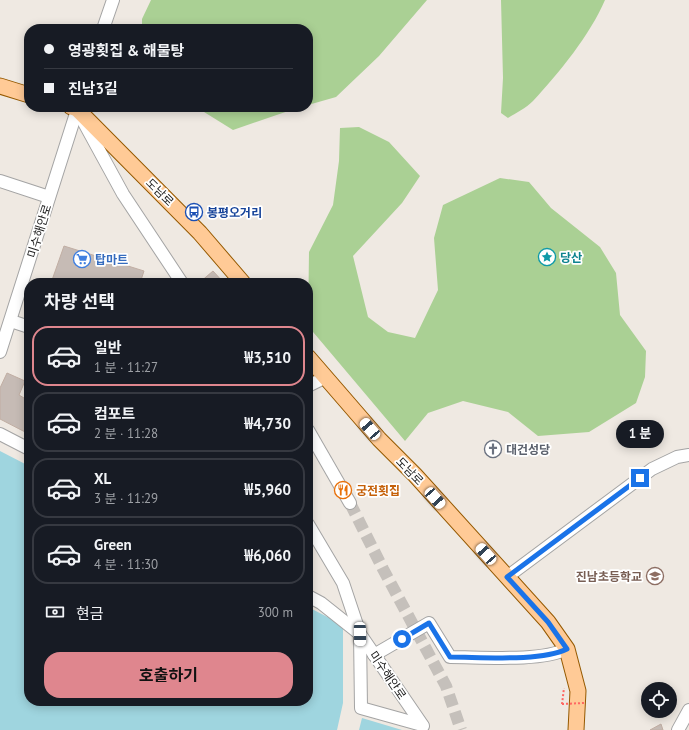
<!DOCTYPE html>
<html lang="ko">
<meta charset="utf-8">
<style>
:root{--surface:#171b24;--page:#20242c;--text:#f1f3f6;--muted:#9ea1a6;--line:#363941;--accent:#df868e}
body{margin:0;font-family:"PT Sans","Noto Sans KR",sans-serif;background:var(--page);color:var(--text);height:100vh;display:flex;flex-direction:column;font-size:15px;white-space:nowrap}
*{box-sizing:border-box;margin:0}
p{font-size:13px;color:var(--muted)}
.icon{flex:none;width:22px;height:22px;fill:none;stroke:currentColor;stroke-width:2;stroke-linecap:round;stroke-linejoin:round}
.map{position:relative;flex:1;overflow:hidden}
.drawer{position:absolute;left:24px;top:278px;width:289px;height:428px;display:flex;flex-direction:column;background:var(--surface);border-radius:16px;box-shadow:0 2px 10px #0003}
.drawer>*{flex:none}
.guide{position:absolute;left:24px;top:24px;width:289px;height:88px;border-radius:16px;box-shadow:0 2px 10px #0003;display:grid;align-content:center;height:88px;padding:0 20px;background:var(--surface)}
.fabs{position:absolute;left:641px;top:682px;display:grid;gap:8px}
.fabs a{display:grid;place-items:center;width:36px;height:36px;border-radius:50%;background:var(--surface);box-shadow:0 2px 10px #0003;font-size:20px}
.end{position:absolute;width:18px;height:18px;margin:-9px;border:5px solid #1a73e8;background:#fff;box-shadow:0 0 0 2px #fff}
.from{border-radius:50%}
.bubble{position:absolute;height:28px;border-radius:14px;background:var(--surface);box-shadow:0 2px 10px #0003;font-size:13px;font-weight:700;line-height:28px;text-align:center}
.car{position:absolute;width:12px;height:24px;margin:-12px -6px;border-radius:5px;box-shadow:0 0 3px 1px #0007;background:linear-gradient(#fff 24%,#345 0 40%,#fff 0 76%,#345 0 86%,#fff 0)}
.guide b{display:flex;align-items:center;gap:14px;height:38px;font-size:15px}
.guide b+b{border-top:1px solid var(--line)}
.guide i{width:10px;height:10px;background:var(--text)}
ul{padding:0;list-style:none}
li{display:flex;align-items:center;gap:12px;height:60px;margin:0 8px 6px;padding:0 12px;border:2px solid var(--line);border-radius:16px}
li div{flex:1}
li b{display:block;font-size:15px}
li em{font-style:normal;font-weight:700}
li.current{border-color:var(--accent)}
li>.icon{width:36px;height:36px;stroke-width:1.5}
h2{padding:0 20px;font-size:18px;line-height:48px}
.pay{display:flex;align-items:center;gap:10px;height:44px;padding:0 20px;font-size:15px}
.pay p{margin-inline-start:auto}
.primary-button{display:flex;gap:8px;margin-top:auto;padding:8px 20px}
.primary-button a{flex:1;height:46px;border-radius:16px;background:var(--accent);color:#111;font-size:16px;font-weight:700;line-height:46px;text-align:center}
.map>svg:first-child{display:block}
.forest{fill:#aad094}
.water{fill:#9fd5df}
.building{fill:#c6bbb5;stroke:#c1aea3}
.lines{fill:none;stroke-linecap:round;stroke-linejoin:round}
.minor-tunnel{stroke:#c5c0bb;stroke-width:12;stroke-dasharray:12 6;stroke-linecap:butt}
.minor-casing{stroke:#a4a4a4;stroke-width:14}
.major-casing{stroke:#955900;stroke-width:17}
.path{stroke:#ff6762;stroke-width:2;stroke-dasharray:2 2;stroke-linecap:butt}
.minor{stroke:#fff;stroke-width:12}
.major{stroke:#ffca96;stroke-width:15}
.path-bridge{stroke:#ff6762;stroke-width:2;stroke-dasharray:2 2;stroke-linecap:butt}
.route{stroke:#1a73e8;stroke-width:5}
.labels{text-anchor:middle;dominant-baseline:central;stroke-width:3.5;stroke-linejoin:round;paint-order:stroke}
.street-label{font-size:12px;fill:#1d1d1d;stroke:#fff}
.transit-label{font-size:12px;font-weight:bold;fill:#164399;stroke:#fff;text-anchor:start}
.culture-label{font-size:12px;font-weight:bold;fill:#0d838f;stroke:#fff;text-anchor:start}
.shop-label{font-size:12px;font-weight:bold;fill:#366cbe;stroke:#fff;text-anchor:start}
.worship-label{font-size:12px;font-weight:bold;fill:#5b616d;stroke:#fff;text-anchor:start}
.food-label{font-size:12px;font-weight:bold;fill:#c56008;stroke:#fff;text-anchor:start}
.education-label{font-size:12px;font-weight:bold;fill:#785e54;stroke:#fff;text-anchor:end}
</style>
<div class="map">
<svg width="689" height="730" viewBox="0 0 689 730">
<rect width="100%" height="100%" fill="#efe9e2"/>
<g class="forest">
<path d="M 151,0 L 427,0 L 379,56 L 336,97 L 308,105 L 308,29 L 142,29 L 142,19 Z"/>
<path d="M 501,0 L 605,0 C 590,35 559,73 533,101 C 526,108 516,113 508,118 L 501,113 L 503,78 Z"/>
<path d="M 196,107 L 300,107 L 233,130 Z"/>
<path d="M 359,127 L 389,142 L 420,176 L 402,203 L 353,256 L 368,317 L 388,332 L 415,338 L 438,290 L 434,238 L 443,205 L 500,178 L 529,182 L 551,208 L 600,247 L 616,273 L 620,315 L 646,351 L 645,377 L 636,403 L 589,432 L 538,436 L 508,412 L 463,401 L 428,413 L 405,441 L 308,326 L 309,252 L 333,205 L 339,161 L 340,128 Z"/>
</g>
<g class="water">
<path d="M 0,451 L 29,466 L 29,701 L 308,701 L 308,607 L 343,625 L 343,703 L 337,730 L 0,730 Z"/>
<path d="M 362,718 L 402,730 L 359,730 Z"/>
</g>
<g class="building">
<path d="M 64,246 L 144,271 L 140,283 L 51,283 Z"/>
<path d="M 213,271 L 224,283 L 199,283 Z"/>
<path d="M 7,373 L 25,381 L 19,395 L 29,401 L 29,434 L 0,419 L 0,388 Z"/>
<path d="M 661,724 L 663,730 L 650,730 Z"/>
</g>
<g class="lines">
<path class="minor-tunnel" d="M 350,503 L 383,569 L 446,686 L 461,730"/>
<g class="minor-casing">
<g id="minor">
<path d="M 103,29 L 113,0"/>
<path d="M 82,119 L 123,194 L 182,283"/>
<path d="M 0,181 L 49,197"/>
<path d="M 11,321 L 29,327"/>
<path d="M 0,352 L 78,107"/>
<path d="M 308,386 L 326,377"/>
<path d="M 308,430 L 350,503"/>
<path d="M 0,434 L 29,449"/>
<path d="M 308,524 L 343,583 L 360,634 L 361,708 L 422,725"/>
<path d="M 507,577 L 652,469 L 677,457 L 689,455"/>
<path d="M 308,596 L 321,603 L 360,634 L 423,726"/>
<path d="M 374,655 L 429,623 L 450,657 C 482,657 540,662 567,649"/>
<path d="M 678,730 L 689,710"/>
</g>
</g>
<g class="major-casing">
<g id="major">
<path d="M 0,86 L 29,95"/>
<path d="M 71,107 L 77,109 L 200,233 L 243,283"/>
<path d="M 308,357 L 379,439 L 415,475 L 548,622 L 567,649 L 578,691 L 576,730"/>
</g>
</g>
<path class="path" d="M 562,704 L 564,688"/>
<use href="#minor" class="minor"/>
<use href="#major" class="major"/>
<path class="path-bridge" d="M 562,704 L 584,703"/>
</g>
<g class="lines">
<path class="route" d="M 402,639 L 429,623 L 450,657 C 482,657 540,662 567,649 L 548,622 L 507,577 L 640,478"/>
</g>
<defs>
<g id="bus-ring" transform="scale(0.9)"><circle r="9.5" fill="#fff" stroke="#1a4fb4" stroke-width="1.5"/><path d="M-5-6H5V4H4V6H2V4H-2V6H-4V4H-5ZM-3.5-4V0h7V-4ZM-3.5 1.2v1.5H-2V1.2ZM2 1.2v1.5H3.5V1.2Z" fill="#1a4fb4"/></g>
<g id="sight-ring" transform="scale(0.9)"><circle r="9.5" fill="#fff" stroke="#0f9aa8" stroke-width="1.5"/><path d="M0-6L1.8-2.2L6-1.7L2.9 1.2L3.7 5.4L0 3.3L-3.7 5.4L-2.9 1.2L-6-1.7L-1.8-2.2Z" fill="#0f9aa8"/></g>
<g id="supermarket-ring" transform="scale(0.9)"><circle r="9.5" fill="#fff" stroke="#3f7fe0" stroke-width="1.5"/><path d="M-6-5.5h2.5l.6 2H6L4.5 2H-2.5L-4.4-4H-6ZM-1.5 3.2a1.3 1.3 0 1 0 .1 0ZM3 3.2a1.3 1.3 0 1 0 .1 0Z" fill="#3f7fe0"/></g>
<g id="church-ring" transform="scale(0.9)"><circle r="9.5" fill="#fff" stroke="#6b7280" stroke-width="1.5"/><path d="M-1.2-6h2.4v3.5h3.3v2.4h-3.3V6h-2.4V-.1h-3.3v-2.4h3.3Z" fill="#6b7280"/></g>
<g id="restaurant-ring" transform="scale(0.9)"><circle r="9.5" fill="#fff" stroke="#e8710a" stroke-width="1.5"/><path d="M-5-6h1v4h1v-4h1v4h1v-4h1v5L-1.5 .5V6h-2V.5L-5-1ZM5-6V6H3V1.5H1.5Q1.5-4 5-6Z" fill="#e8710a"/></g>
<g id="school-ring" transform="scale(0.9)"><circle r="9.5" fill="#fff" stroke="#8d6e63" stroke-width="1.5"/><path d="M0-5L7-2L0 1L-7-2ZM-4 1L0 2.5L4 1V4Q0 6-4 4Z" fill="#8d6e63"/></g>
</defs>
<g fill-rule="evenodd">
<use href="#bus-ring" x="194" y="212"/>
<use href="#sight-ring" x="547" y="257"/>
<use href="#supermarket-ring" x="82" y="259"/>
<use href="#church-ring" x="493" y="449"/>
<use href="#restaurant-ring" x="343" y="490"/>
<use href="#school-ring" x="655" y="576"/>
</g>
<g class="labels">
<g class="street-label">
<text transform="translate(160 192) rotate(45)">도남로</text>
<text transform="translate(39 231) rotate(-73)">미수해안로</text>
<text transform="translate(410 471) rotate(46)">도남로</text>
<text transform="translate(388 675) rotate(56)">미수해안로</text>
</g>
<g class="transit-label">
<text x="207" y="212">봉평오거리</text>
</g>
<g class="culture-label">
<text x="560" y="257">당산</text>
</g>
<g class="shop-label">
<text x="95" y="259">탑마트</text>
</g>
<g class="worship-label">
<text x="506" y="449">대건성당</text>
</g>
<g class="food-label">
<text x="356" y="490">궁전횟집</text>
</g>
<g class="education-label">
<text x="642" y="576">진남초등학교</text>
</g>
</g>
</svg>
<div class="fabs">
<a><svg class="icon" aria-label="locate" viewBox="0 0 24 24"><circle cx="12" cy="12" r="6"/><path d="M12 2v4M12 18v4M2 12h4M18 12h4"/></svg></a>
</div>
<i class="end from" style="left:402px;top:639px"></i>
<i class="end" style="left:640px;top:478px"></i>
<div class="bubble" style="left:616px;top:420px;width:48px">1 분</div>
<i class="car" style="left:370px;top:429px;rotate:319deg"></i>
<i class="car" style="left:435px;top:498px;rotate:138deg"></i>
<i class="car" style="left:486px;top:554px;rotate:318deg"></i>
<i class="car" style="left:360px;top:634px;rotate:179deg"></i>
<div class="guide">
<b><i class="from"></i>영광횟집 &amp; 해물탕</b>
<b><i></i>진남3길</b>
</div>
<section class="drawer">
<h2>차량 선택</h2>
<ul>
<li class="current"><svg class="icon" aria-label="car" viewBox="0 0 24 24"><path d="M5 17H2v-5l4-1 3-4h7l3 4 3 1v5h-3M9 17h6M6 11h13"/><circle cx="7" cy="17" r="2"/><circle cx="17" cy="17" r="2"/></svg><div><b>일반</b><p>1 분 · 11:27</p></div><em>₩3,510</em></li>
<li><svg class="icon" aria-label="car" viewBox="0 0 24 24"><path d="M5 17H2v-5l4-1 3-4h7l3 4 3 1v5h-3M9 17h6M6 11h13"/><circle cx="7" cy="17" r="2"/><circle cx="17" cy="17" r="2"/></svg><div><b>컴포트</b><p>2 분 · 11:28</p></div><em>₩4,730</em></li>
<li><svg class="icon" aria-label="car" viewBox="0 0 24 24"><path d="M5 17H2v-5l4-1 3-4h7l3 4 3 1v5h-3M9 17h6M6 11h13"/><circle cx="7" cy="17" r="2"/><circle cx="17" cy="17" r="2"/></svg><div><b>XL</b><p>3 분 · 11:29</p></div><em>₩5,960</em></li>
<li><svg class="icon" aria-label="car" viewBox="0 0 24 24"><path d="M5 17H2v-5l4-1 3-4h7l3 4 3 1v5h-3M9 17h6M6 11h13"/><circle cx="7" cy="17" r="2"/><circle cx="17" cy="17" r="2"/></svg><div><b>Green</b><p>4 분 · 11:30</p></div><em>₩6,060</em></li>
</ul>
<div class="pay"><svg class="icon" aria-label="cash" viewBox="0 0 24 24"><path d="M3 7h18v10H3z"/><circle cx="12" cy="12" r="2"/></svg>현금<p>300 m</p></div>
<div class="primary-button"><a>호출하기</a></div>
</section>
</div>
